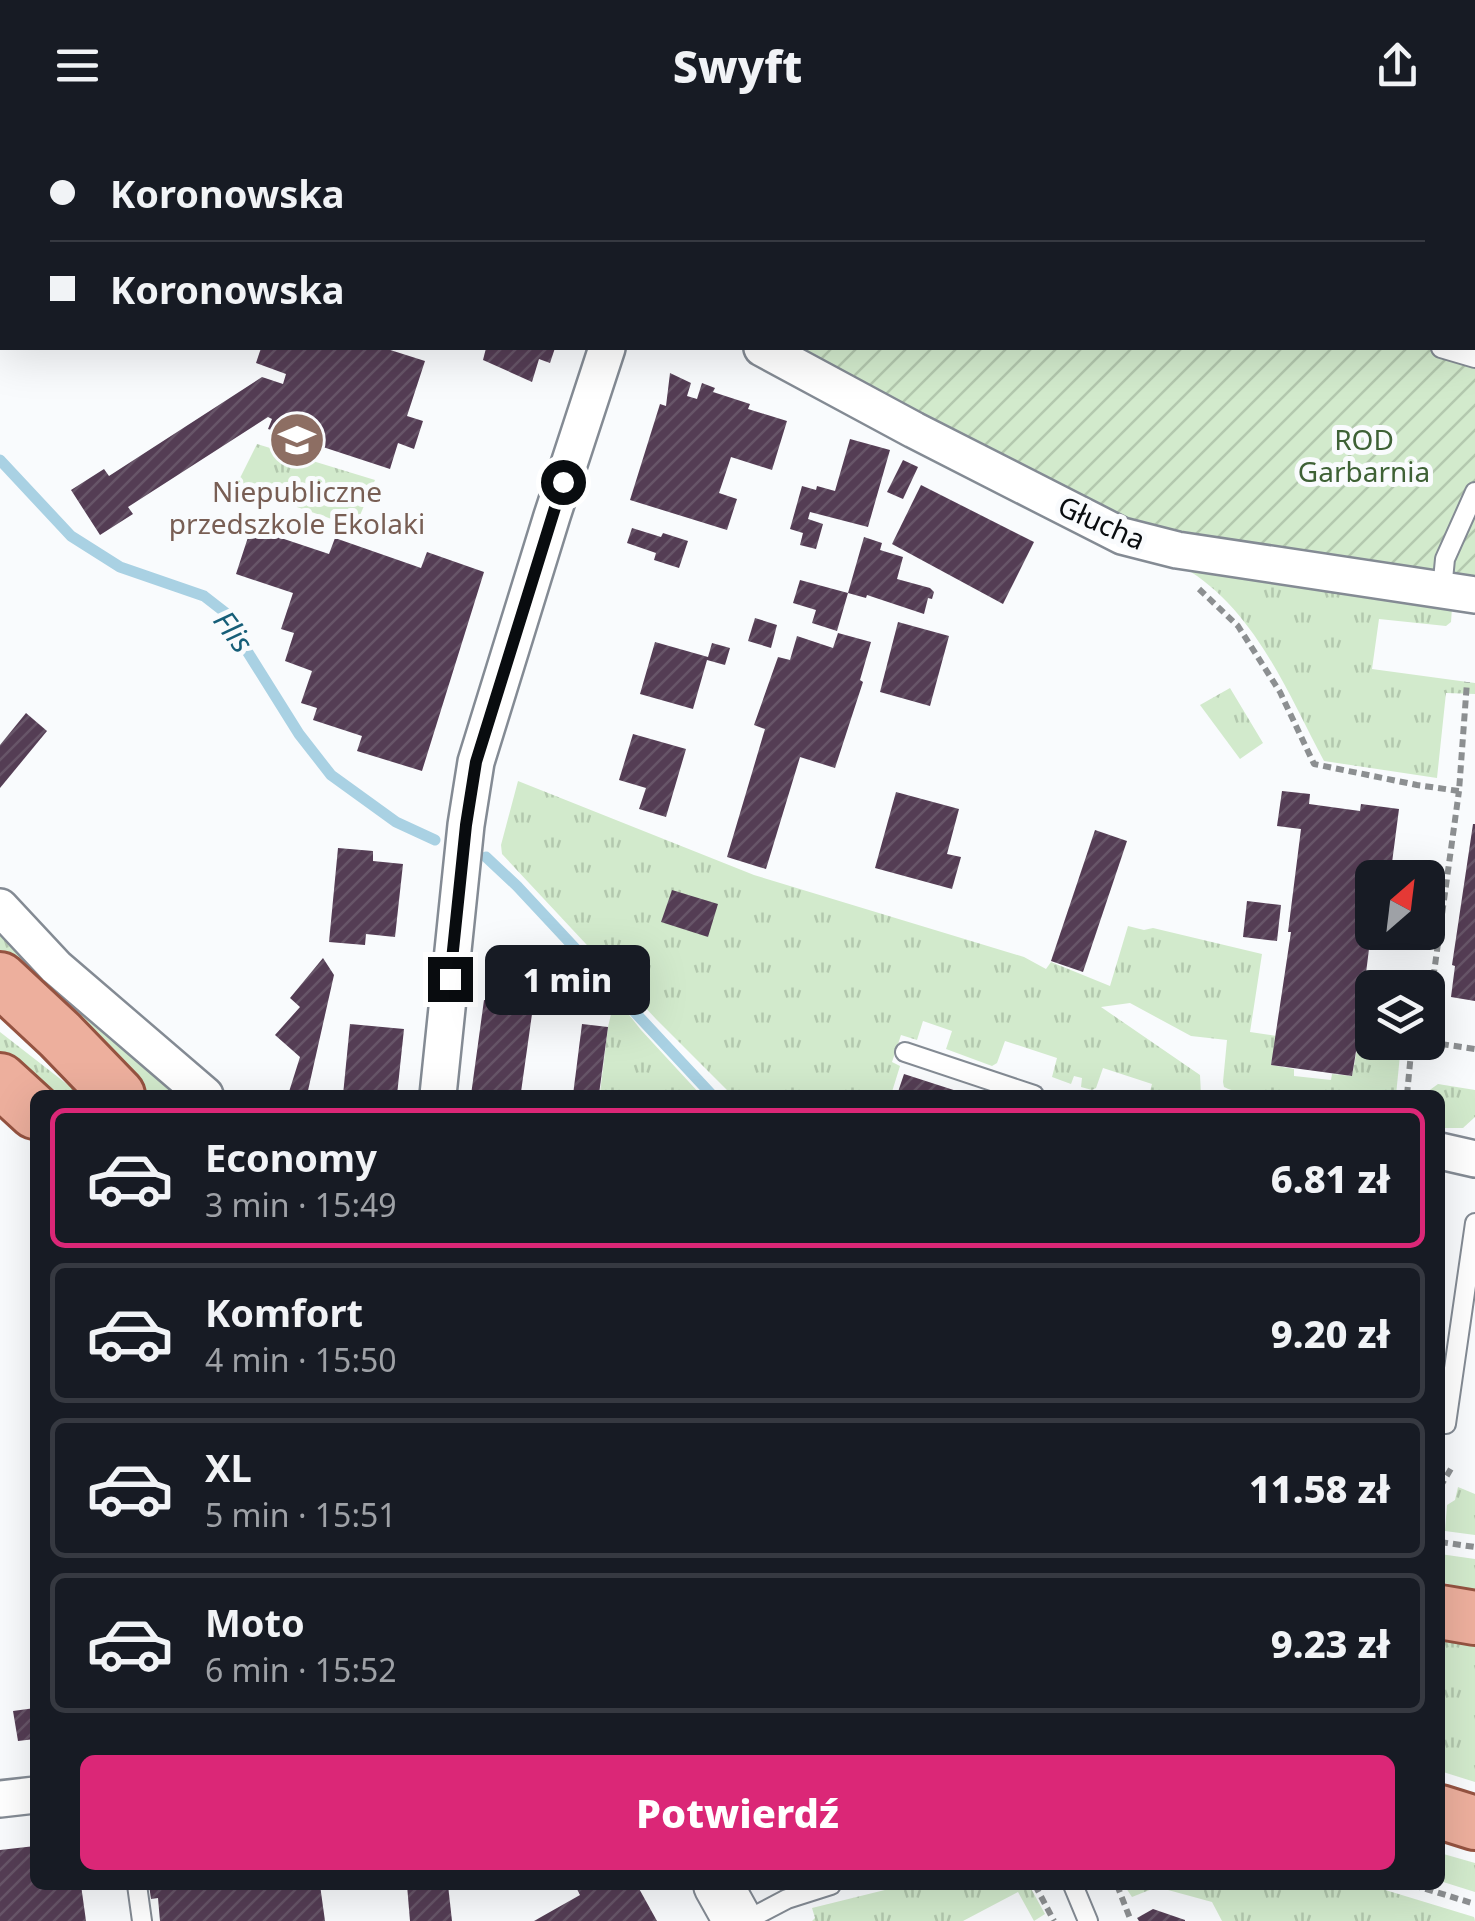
<!DOCTYPE html>
<html lang="pl">
<meta charset="utf-8">
<style>
:root{--surface:#171b24;--page:#242831;--text:#f1f3f6;--muted:#9ea1a6;--line:#363941;--accent:#db2777}
body{margin:0;font-family:"Noto Sans",sans-serif;background:var(--page);color:var(--text);height:100vh;display:flex;flex-direction:column;font-size:38px;white-space:nowrap}
*{box-sizing:border-box;margin:0}
p{font-size:32px;color:var(--muted)}
.icon{flex:none;width:55px;height:55px;fill:none;stroke:currentColor;stroke-width:2;stroke-linecap:round;stroke-linejoin:round}
.map{position:relative;flex:1;overflow:hidden}
.side{position:absolute;left:30px;top:960px;width:1415px;height:800px;display:flex;flex-direction:column;background:var(--surface);border-radius:15px;box-shadow:0 10px 40px #0002}
.side>*{flex:none}
.top-card{position:absolute;left:0px;top:0px;width:1475px;height:220px;box-shadow:0 10px 40px #0002;display:grid;align-content:center;height:220px;padding:0 50px;background:var(--surface)}
.needle{width:65px;rotate:28deg}
.controls{position:absolute;left:1355px;top:730px;display:grid;gap:20px}
.controls a{display:grid;place-items:center;width:90px;height:90px;border-radius:15px;background:var(--surface);box-shadow:0 10px 40px #0002;font-size:50px}
.end{position:absolute;width:45px;height:45px;margin:-22px;border:12px solid #090c0f;background:#fff;box-shadow:0 0 0 5px #fff}
.from{border-radius:50%}
.bubble{position:absolute;height:70px;border-radius:15px;background:var(--surface);box-shadow:0 10px 40px #0002;font-size:32px;font-weight:800;line-height:70px;text-align:center}
.top-card b{display:flex;align-items:center;gap:35px;height:95px;font-size:38px}
.top-card b+b{border-top:2px solid var(--line)}
.top-card i{width:25px;height:25px;background:var(--text)}
ul{padding:18px 0 0;list-style:none}
li{display:flex;align-items:center;gap:30px;height:140px;margin:0 20px 15px;padding:0 30px;border:5px solid var(--line);border-radius:15px}
li div{flex:1}
li b{display:block;font-size:38px}
li em{font-style:normal;font-weight:800}
li.active{border-color:var(--accent)}
li>.icon{width:90px;height:90px;stroke-width:1.5}
.action{display:flex;gap:20px;margin-top:auto;padding:20px 50px}
.action a{flex:1;height:115px;border-radius:15px;background:var(--accent);color:#fff;font-size:40px;font-weight:800;line-height:115px;text-align:center}
header{display:flex;justify-content:space-between;align-items:center;height:130px;padding:0 50px;background:var(--surface);font-size:45px;font-weight:800}
.map>svg:first-child{display:block}
.grass{fill:url(#grass-tufts)}
.garden{fill:url(#garden-furrows)}
.lines{fill:none;stroke-linecap:round;stroke-linejoin:round}
.stream{stroke:#a9d1e3;stroke-width:11}
.building{fill:url(#building-hatch)}
.lane-casing{stroke:#848b94;stroke-width:22}
.street-casing{stroke:#848b94;stroke-width:40}
.secondary-casing{stroke:#848b94;stroke-width:52}
.primary-casing{stroke:#955341;stroke-width:58}
.path{stroke:#8c8f91;stroke-width:6;stroke-dasharray:8 5;stroke-linecap:butt}
.lane{stroke:#fff;stroke-width:18}
.street{stroke:#fff;stroke-width:35}
.secondary{stroke:#fff;stroke-width:48}
.primary{stroke:#edaf9d;stroke-width:52}
.route{stroke:#090c0f;stroke-width:12}
.labels{text-anchor:middle;dominant-baseline:central;stroke-width:10;stroke-linejoin:round;paint-order:stroke}
.park-label{font-size:28px;fill:#3e6135;stroke:#f9fbfd}
.education-label{font-size:28px;fill:#785e54;stroke:#f9fbfd}
.street-label{font-size:28px;fill:#090c0f;stroke:#f9fbfd}
.water-label{font-size:30px;font-style:italic;fill:#165e78;stroke:#f9fbfd}
</style>
<header><svg class="icon" aria-label="menu" viewBox="0 0 24 24"><path d="M4 6h16M4 12h16M4 18h16"/></svg>Swyft<svg class="icon" aria-label="share" viewBox="0 0 24 24"><path d="M12 15V3M7 8l5-5 5 5M5 13v7h14v-7"/></svg></header>
<div class="map">
<svg width="1475" height="1791" viewBox="0 0 1475 1791">
<defs>
<pattern id="grass-tufts" width="24" height="20" patternUnits="userSpaceOnUse" patternTransform="scale(2.5)"><rect width="24" height="20" fill="#d2eacc"/><path d="M3 7l-1-3M5 7V3M7 7l1-3M15 17l-1-3M17 17v-4M19 17l1-3" fill="none" stroke="#b3c8ae"/></pattern>
<pattern id="garden-furrows" width="10" height="10" patternUnits="userSpaceOnUse" patternTransform="scale(2.5)"><rect width="10" height="10" fill="#d2eacc"/><path d="M-1 1l2-2M0 10L10 0M9 11l2-2" fill="none" stroke="#b3c8ae"/></pattern>
<pattern id="building-hatch" width="6" height="6" patternUnits="userSpaceOnUse" patternTransform="scale(2.5)"><rect width="6" height="6" fill="#543d54"/><path d="M-1 1l2-2M0 6l6-6M5 7l2-2" fill="none" stroke="#675568"/></pattern>
</defs>
<rect width="100%" height="100%" fill="#f9fbfd"/>
<g class="grass">
<path d="M 257,314 L 375,350 L 355,397 L 236,356 Z"/>
<path d="M 1183,437 L 1452,478 L 1451,492 L 1446,496 L 1379,489 L 1372,539 L 1475,553 L 1475,564 L 1446,563 L 1437,648 L 1324,631 C 1287,562 1255,479 1183,437 Z"/>
<path d="M 1230,558 L 1263,613 L 1240,629 L 1200,575 Z"/>
<path d="M 518,651 L 754,745 L 1024,827 L 1046,839 L 1051,832 L 1110,856 L 1128,796 L 1144,800 L 1153,798 L 1262,824 L 1250,902 L 1277,906 L 1271,935 L 1294,939 L 1294,946 L 1331,950 L 1332,944 L 1352,946 L 1359,909 L 1372,911 L 1372,912 L 1401,915 L 1396,965 C 1360,965 1251,972 1224,957 L 1223,952 L 1227,910 L 1191,906 L 1130,873 L 1101,877 L 1200,945 L 1201,965 L 1149,965 L 1152,954 L 1103,938 L 1096,958 L 1092,960 L 1081,957 L 1082,948 L 1074,946 L 1071,954 L 1052,947 L 1057,928 L 1005,911 L 997,933 L 992,936 L 946,919 L 952,901 L 923,891 L 917,910 L 901,905 L 892,932 L 900,936 L 891,965 L 732,965 L 656,889 L 502,724 L 501,715 Z"/>
<path d="M 0,798 L 182,965 L 146,965 L 110,925 L 0,820 Z"/>
<path d="M 615,867 L 641,900 L 701,965 L 596,965 L 600,963 L 608,897 Z"/>
<path d="M 0,902 L 81,965 L 47,965 L 0,923 Z"/>
<path d="M 1438,954 L 1475,960 L 1475,987 L 1463,998 L 1440,998 L 1440,965 L 1423,965 Z"/>
<path d="M 1458,1357 L 1475,1364 L 1475,1405 L 1445,1401 L 1447,1375 L 1455,1370 Z"/>
<path d="M 1440,1424 L 1475,1429 L 1475,1463 L 1440,1451 Z"/>
<path d="M 1440,1502 L 1475,1508 L 1475,1652 L 1440,1641 Z"/>
<path d="M 1440,1723 L 1475,1733 L 1475,1762 L 1440,1751 Z"/>
<path d="M 905,1755 L 1029,1755 L 1045,1784 L 1034,1791 L 1018,1762 L 963,1791 L 812,1791 L 815,1788 L 812,1778 Z"/>
<path d="M 1124,1755 L 1369,1755 L 1474,1787 L 1475,1791 L 1222,1791 L 1212,1772 L 1157,1757 L 1132,1767 Z"/>
</g>
<g class="garden">
<path d="M 720,0 L 1184,0 L 1192,2 L 719,2 Z"/>
<path d="M 1289,0 L 1475,0 L 1475,449 L 1160,404 L 1114,388 L 796,218 L 1472,218 L 1472,2 L 1288,2 Z"/>
</g>
<g class="lines">
<g class="stream">
<path d="M 0,330 L 71,406 L 120,437 L 204,466 L 231,487 L 247,521 L 299,604 L 331,645 L 396,692 L 435,710"/>
<path d="M 486,727 L 517,756 L 712,965"/>
</g>
</g>
<g class="building">
<path d="M 261,218 L 384,218 L 425,231 L 407,286 L 423,291 L 414,319 L 398,313 L 390,339 L 268,299 L 272,289 L 268,287 L 128,377 L 133,384 L 100,405 L 71,360 L 104,339 L 109,346 L 262,247 L 283,254 L 286,244 L 256,233 Z"/>
<path d="M 486,218 L 555,218 L 550,233 L 539,229 L 532,252 L 483,230 Z"/>
<path d="M 670,243 L 691,253 L 687,266 L 697,269 L 702,253 L 715,258 L 713,262 L 750,274 L 748,279 L 787,291 L 772,340 L 731,327 L 719,363 L 737,369 L 727,400 L 630,370 L 660,274 L 666,276 Z"/>
<path d="M 850,309 L 890,320 L 868,397 L 810,382 L 808,389 L 823,394 L 816,419 L 800,415 L 803,403 L 790,399 L 802,356 L 816,360 L 817,356 L 835,361 Z"/>
<path d="M 903,330 L 918,337 L 903,369 L 887,362 Z"/>
<path d="M 921,355 L 1034,412 L 1003,474 L 892,414 Z"/>
<path d="M 251,398 L 329,424 L 335,408 L 421,438 L 427,422 L 484,442 L 422,641 L 357,621 L 362,606 L 313,590 L 317,578 L 301,573 L 312,541 L 285,531 L 294,503 L 281,499 L 293,463 L 236,444 Z"/>
<path d="M 632,398 L 661,407 L 663,403 L 688,411 L 679,438 L 654,430 L 656,423 L 627,413 Z"/>
<path d="M 864,407 L 882,413 L 880,420 L 903,427 L 897,449 L 930,458 L 934,462 L 932,469 L 928,468 L 924,484 L 867,465 L 866,468 L 848,463 L 837,501 L 812,493 L 816,480 L 793,473 L 800,450 L 848,463 Z"/>
<path d="M 755,488 L 777,495 L 771,518 L 748,511 Z"/>
<path d="M 898,492 L 949,506 L 930,576 L 880,562 Z"/>
<path d="M 838,503 L 871,512 L 860,550 L 863,552 L 835,638 L 800,627 L 766,739 L 727,727 L 765,599 L 754,595 L 778,527 L 790,530 L 797,506 L 833,518 Z"/>
<path d="M 655,512 L 708,527 L 712,513 L 730,518 L 725,535 L 707,530 L 693,579 L 640,564 Z"/>
<path d="M 26,583 L 47,601 L 0,658 L 0,615 Z"/>
<path d="M 633,604 L 686,619 L 666,687 L 639,679 L 646,658 L 619,650 Z"/>
<path d="M 1282,661 L 1310,664 L 1309,674 L 1360,681 L 1361,674 L 1399,679 L 1390,748 L 1372,748 L 1372,795 L 1361,883 L 1357,882 L 1355,897 L 1360,897 L 1352,946 L 1271,935 L 1291,802 L 1288,802 L 1301,699 L 1277,696 Z"/>
<path d="M 896,662 L 959,679 L 947,724 L 961,727 L 952,759 L 875,738 Z"/>
<path d="M 1473,694 L 1475,694 L 1475,871 L 1451,867 L 1455,836 L 1452,835 Z"/>
<path d="M 1095,700 L 1127,711 L 1083,842 L 1051,831 Z"/>
<path d="M 338,718 L 373,721 L 373,731 L 403,734 L 395,807 L 366,804 L 365,815 L 329,812 Z"/>
<path d="M 672,760 L 718,774 L 708,807 L 661,792 Z"/>
<path d="M 1247,771 L 1281,775 L 1277,811 L 1243,807 Z"/>
<path d="M 323,828 L 334,845 L 307,965 L 288,965 L 300,927 L 275,905 L 300,877 L 290,868 Z"/>
<path d="M 484,870 L 533,877 L 521,962 L 525,965 L 471,965 Z"/>
<path d="M 350,894 L 404,899 L 397,965 L 343,965 Z"/>
<path d="M 582,894 L 608,897 L 599,964 L 596,965 L 573,965 Z"/>
<path d="M 904,944 L 966,964 L 966,965 L 897,965 Z"/>
<path d="M 35,1578 L 35,1609 L 18,1611 L 13,1581 Z"/>
<path d="M 35,1716 L 35,1755 L 81,1755 L 86,1791 L 0,1791 L 0,1720 Z"/>
<path d="M 149,1755 L 320,1755 L 325,1791 L 160,1791 L 158,1768 L 151,1769 Z"/>
<path d="M 407,1755 L 448,1755 L 452,1791 L 410,1791 Z"/>
<path d="M 575,1755 L 637,1755 L 657,1791 L 534,1791 L 580,1765 Z"/>
<path d="M 1153,1779 L 1185,1790 L 1185,1791 L 1139,1791 L 1137,1788 Z"/>
</g>
<g class="lines">
<g class="lane-casing">
<g id="lane">
<path d="M 729,0 L 737,2"/>
<path d="M 1441,218 L 1475,228"/>
<path d="M 1442,460 L 1445,429 L 1475,362"/>
<path d="M 905,922 L 1034,965"/>
<path d="M 1446,1294 L 1475,1093"/>
<path d="M 137,1755 L 142,1791"/>
<path d="M 1073,1755 L 1088,1791"/>
<path d="M 745,1791 L 787,1769 L 831,1755"/>
</g>
</g>
<g class="street-casing">
<g id="street">
<path d="M 560,0 L 566,2"/>
<path d="M 671,2 L 672,0"/>
<path d="M 762,218 L 914,300 L 1122,406 L 1177,420 L 1475,465"/>
<path d="M 0,777 L 56,837 L 205,965"/>
<path d="M 438,965 L 466,695 L 476,632 L 552,386 L 607,218"/>
<path d="M 1440,1021 L 1475,1029"/>
<path d="M 0,1669 L 35,1665"/>
</g>
</g>
<g class="secondary-casing">
<path id="secondary" d="M 718,1755 L 738,1791"/>
</g>
<g class="primary-casing">
<g id="primary">
<path d="M 0,849 L 60,905 L 118,965"/>
<path d="M 0,950 L 35,982"/>
<path d="M 1440,1482 L 1475,1488"/>
<path d="M 1440,1682 L 1475,1693"/>
</g>
</g>
<g class="path">
<path d="M 1199,459 L 1238,496 L 1280,562 L 1314,634 L 1417,655 L 1459,661 L 1467,552"/>
<path d="M 1428,886 L 1459,661"/>
<path d="M 1365,903 L 1372,904"/>
<path d="M 1428,912 L 1475,919"/>
<path d="M 1407,965 L 1412,912"/>
<path d="M 1440,1357 L 1452,1337"/>
<path d="M 1440,1412 L 1475,1417"/>
<path d="M 1035,1755 L 1054,1791"/>
<path d="M 1117,1755 L 1131,1791"/>
<path d="M 1413,1755 L 1475,1774"/>
</g>
<use href="#lane" class="lane"/>
<use href="#street" class="street"/>
<use href="#secondary" class="secondary"/>
<use href="#primary" class="primary"/>
</g>
<g class="lines">
<path class="route" d="M 450,849 L 466,695 L 476,632 L 563,352"/>
</g>
<defs>
<g id="school-disc" transform="scale(2.875)"><circle r="9.5" fill="#8d6e63" stroke="#f9fbfd"/><path d="M0-5L7-2L0 1L-7-2ZM-4 1L0 2.5L4 1V4Q0 6-4 4Z" fill="#fff"/></g>
</defs>
<g fill-rule="evenodd">
<use href="#school-disc" x="297" y="310"/>
</g>
<g class="labels">
<g class="park-label">
<text x="1364" y="309">ROD<tspan x="1364" dy="32">Garbarnia</tspan></text>
</g>
<g class="education-label">
<text x="297" y="361">Niepubliczne<tspan x="297" dy="32">przedszkole Ekolaki</tspan></text>
</g>
<g class="street-label">
<text transform="translate(1102 392) rotate(24)">Głucha</text>
</g>
<g class="water-label">
<text transform="translate(234 501) rotate(53)">Flis</text>
</g>
</g>
</svg>
<div class="controls">
<a><svg class="needle" viewBox="-14 -14 28 28"><path d="M0-13l5 13h-10z" fill="#e53935"/><path d="M0 13l5-13h-10z" fill="#9ea1a6"/></svg></a>
<a><svg class="icon" aria-label="layers" viewBox="0 0 24 24"><path d="M12 4l9 5-9 5-9-5zM3 14l9 5 9-5"/></svg></a>
</div>
<i class="end from" style="left:563px;top:352px"></i>
<i class="end" style="left:450px;top:849px"></i>
<div class="bubble" style="left:485px;top:815px;width:165px">1 min</div>
<div class="top-card">
<b><i class="from"></i>Koronowska</b>
<b><i></i>Koronowska</b>
</div>
<section class="side">
<ul>
<li class="active"><svg class="icon" aria-label="car" viewBox="0 0 24 24"><path d="M5 17H2v-5l4-1 3-4h7l3 4 3 1v5h-3M9 17h6M6 11h13"/><circle cx="7" cy="17" r="2"/><circle cx="17" cy="17" r="2"/></svg><div><b>Economy</b><p>3 min · 15:49</p></div><em>6.81 zł</em></li>
<li><svg class="icon" aria-label="car" viewBox="0 0 24 24"><path d="M5 17H2v-5l4-1 3-4h7l3 4 3 1v5h-3M9 17h6M6 11h13"/><circle cx="7" cy="17" r="2"/><circle cx="17" cy="17" r="2"/></svg><div><b>Komfort</b><p>4 min · 15:50</p></div><em>9.20 zł</em></li>
<li><svg class="icon" aria-label="car" viewBox="0 0 24 24"><path d="M5 17H2v-5l4-1 3-4h7l3 4 3 1v5h-3M9 17h6M6 11h13"/><circle cx="7" cy="17" r="2"/><circle cx="17" cy="17" r="2"/></svg><div><b>XL</b><p>5 min · 15:51</p></div><em>11.58 zł</em></li>
<li><svg class="icon" aria-label="car" viewBox="0 0 24 24"><path d="M5 17H2v-5l4-1 3-4h7l3 4 3 1v5h-3M9 17h6M6 11h13"/><circle cx="7" cy="17" r="2"/><circle cx="17" cy="17" r="2"/></svg><div><b>Moto</b><p>6 min · 15:52</p></div><em>9.23 zł</em></li>
</ul>
<div class="action"><a>Potwierdź</a></div>
</section>
</div>
